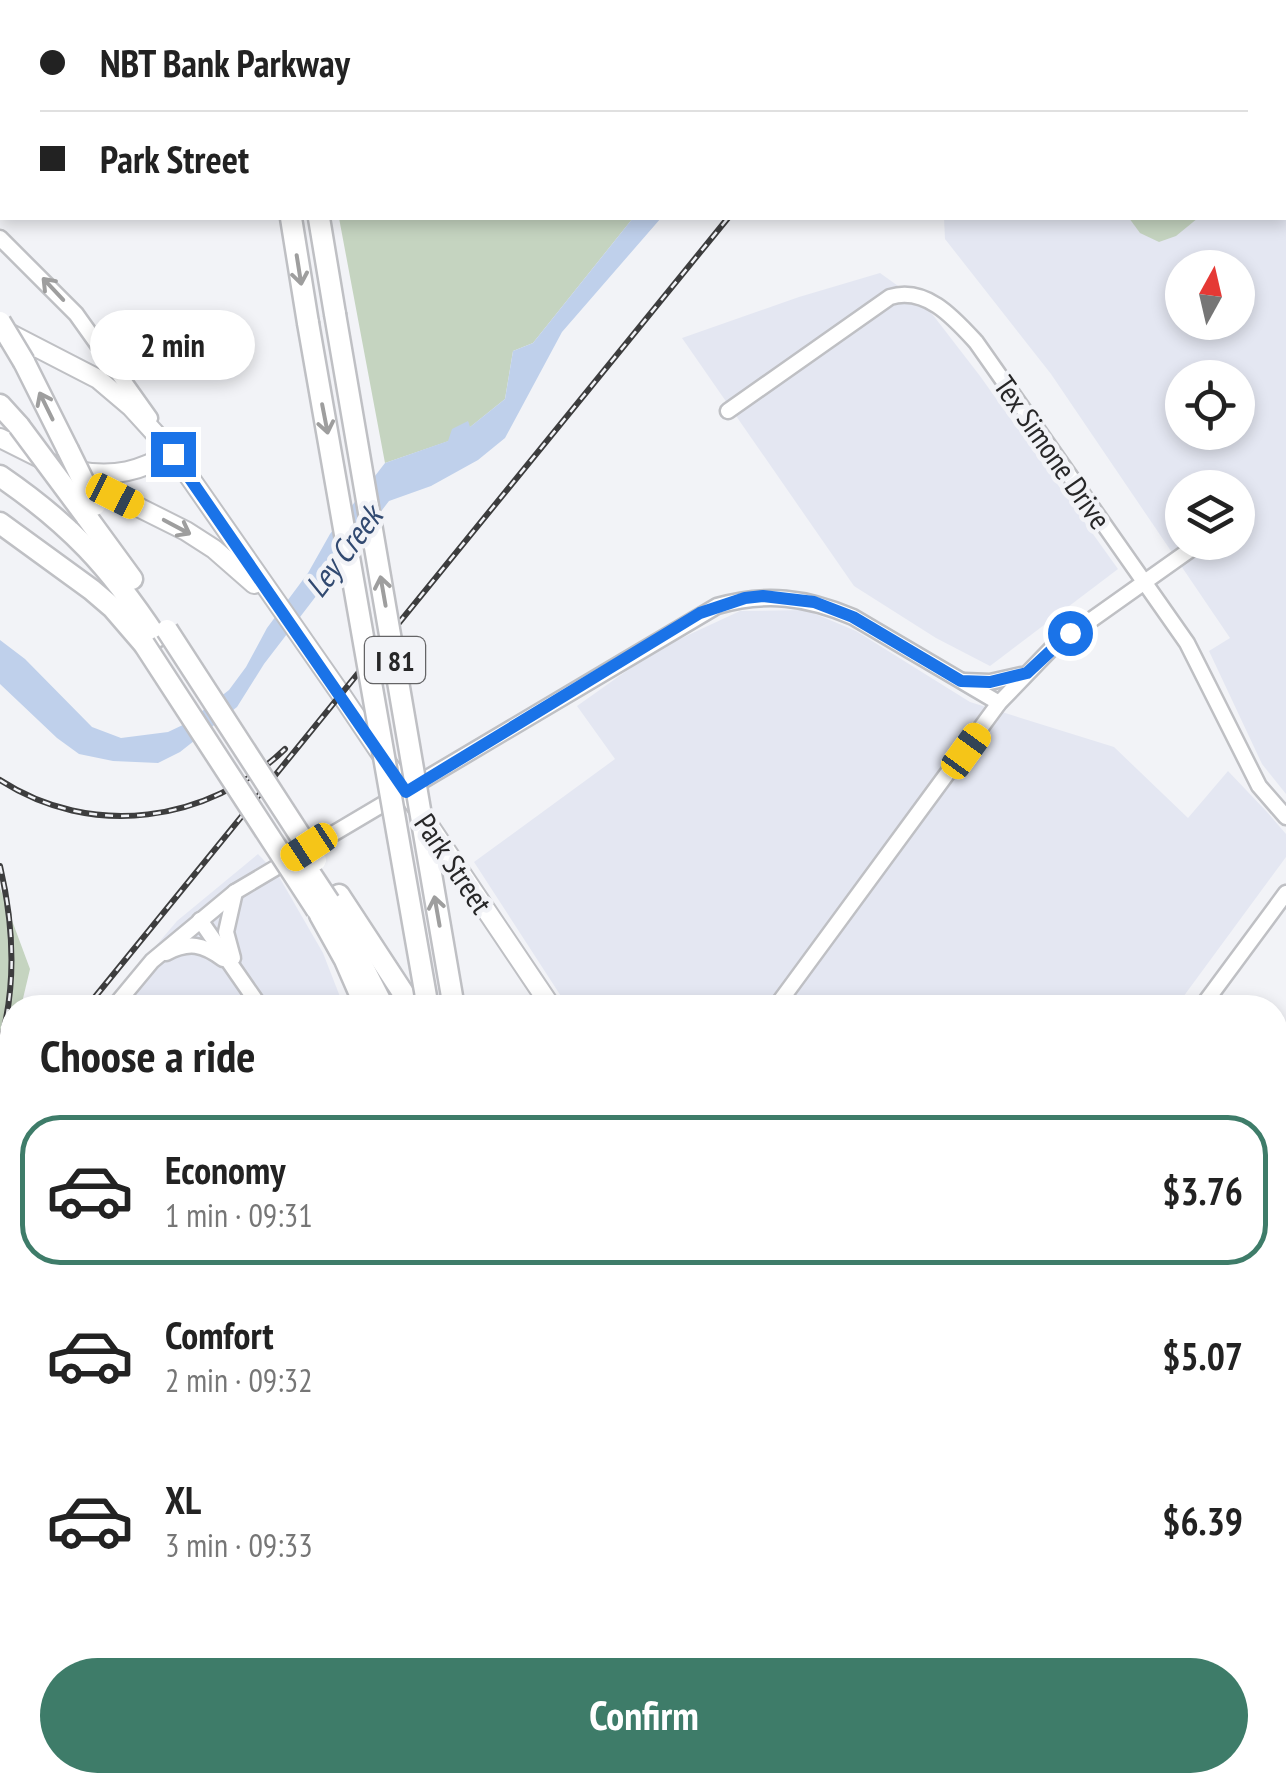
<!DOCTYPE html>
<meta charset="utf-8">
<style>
:root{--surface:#fff;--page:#f6f6f6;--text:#222;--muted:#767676;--line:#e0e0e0;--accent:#3e7c69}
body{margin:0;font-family:"PT Sans Narrow",sans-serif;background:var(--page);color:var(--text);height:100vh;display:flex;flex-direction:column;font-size:38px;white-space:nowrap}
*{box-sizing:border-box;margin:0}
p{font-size:32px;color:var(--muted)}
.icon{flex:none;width:55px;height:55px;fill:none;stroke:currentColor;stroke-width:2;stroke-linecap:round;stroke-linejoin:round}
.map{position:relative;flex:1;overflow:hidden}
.sheet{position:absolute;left:0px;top:995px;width:1288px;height:798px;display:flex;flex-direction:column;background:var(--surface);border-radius:40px 40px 0 0;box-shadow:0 5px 15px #0003}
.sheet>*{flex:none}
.hud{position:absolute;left:0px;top:0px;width:1288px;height:220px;box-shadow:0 5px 15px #0003;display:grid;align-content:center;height:220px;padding:0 40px;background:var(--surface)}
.needle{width:65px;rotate:8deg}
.fabs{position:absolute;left:1165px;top:250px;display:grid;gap:20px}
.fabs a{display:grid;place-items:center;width:90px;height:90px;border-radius:50%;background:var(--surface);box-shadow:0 5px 15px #0003;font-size:50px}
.end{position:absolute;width:45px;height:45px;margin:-22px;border:12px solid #1a73e8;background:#fff;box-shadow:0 0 0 5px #fff}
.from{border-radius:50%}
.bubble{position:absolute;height:70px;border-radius:35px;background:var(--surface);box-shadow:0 5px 15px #0003;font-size:32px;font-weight:700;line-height:70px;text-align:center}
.car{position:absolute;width:30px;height:60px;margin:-30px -15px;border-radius:12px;box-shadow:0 0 8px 2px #0007;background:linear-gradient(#f5c518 24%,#345 0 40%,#f5c518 0 76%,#345 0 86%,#f5c518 0)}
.hud b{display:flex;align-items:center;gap:35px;height:95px;font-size:38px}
.hud b+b{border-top:2px solid var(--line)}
.hud i{width:25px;height:25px;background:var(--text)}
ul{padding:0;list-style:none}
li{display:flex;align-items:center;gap:30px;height:150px;margin:0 20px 15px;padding:0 20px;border:5px solid transparent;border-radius:40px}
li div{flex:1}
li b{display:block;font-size:38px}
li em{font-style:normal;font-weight:700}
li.on{border-color:var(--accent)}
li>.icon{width:90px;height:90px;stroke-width:1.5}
h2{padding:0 40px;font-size:45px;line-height:120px}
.button{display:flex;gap:20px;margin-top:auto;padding:20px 40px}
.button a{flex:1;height:115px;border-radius:60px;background:var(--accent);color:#fff;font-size:40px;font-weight:700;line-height:115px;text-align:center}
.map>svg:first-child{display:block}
.built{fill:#e4e7f2;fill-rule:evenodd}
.green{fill:#c5d4c0}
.water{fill:#bfd0eb}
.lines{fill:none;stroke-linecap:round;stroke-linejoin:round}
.minor-casing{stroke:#bfc0c4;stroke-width:19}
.major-casing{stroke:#bfc0c4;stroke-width:22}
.highway-casing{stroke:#bfc0c4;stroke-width:25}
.minor{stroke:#fff;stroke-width:14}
.major{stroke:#fff;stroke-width:18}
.highway{stroke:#fff;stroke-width:20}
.rail-casing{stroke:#3d3d3e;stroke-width:6}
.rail{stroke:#f2f3f7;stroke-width:2.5;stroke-dasharray:8;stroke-linecap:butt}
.highway-bridge-casing{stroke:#bfc0c4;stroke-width:25;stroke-linecap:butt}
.highway-bridge{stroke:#fff;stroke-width:20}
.oneway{stroke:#9e9e9e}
.route{stroke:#1a73e8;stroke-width:12}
.labels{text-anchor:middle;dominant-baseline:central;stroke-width:9;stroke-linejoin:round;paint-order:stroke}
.shield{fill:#f2f3f7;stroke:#646466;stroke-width:2.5}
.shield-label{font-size:28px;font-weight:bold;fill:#272728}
.street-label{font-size:30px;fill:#272728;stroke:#f2f3f7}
.water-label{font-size:32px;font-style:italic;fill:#324a71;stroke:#f2f3f7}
</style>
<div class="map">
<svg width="1286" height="1792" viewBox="0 0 1286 1792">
<rect width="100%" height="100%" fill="#f2f3f7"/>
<g class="built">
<path d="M 1286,59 L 1286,794 L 1262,764 L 1209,651 L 1230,638 L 1051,374 L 945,239 L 944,218 L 1285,218 ZM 1182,268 L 1238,268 L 1238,322 L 1182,322 ZM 1182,378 L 1238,378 L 1238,432 L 1182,432 ZM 1182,488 L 1238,488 L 1238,542 L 1182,542 Z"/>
<path d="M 880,273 L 926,306 L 980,376 L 1118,569 L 990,666 L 936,638 L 854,586 L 682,338 L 799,297 Z"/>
<path d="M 806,610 L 856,631 L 970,702 L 1114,747 L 1188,818 L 1228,771 L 1267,812 L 1286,834 L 1286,857 L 1175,1008 L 568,1007 L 474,862 L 615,759 L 577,706 L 656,650 L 740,611 Z"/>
<path d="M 258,854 L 278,875 L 323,953 L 344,1007 L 103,1008 L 177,921 Z"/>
<path d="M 12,1119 L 12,1780 L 628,1780 L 635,1792 L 0,1792 L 0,1134 Z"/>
<path d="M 891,1780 L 1233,1780 L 1248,1792 L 882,1792 Z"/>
</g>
<g class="green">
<path d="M 327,0 L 811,0 L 808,2 Z"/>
<path d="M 339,218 L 633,218 L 533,343 L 513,351 L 505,399 L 469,428 L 468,422 L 449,441 L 385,463 Z"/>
<path d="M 1129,218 L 1198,218 L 1176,236 L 1159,242 L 1140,233 Z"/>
<path d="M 0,888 L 30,969 L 21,1007 L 12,1008 L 12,1027 L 0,1030 Z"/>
<path d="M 1275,1517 L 1286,1525 L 1286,1721 L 1277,1722 Z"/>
</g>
<path class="water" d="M 633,218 L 661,218 L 562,332 L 505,438 L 478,460 L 431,486 L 389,501 L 264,664 L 237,707 L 180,752 L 158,763 L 113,761 L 79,754 L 57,738 L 0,684 L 0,640 L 25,659 L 92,727 L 121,738 L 168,732 L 187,723 L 229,690 L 246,667 L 267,628 L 308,573 L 330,534 L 385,463 L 448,441 L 452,429 L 468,421 L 470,427 L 505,399 L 513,351 L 533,343 Z"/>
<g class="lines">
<g class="minor-casing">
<g id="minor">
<path d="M 0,238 L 76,314 L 150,418"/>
<path d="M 728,411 L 890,297 C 926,286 954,318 976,342 L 1187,643 L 1259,786 L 1286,817"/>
<path d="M 964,681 L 990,682 L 1021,675"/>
<path d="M 200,920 L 261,1008"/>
<path d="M 166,953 C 189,941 203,944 223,959"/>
<path d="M 233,958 L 226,932 L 235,892"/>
<path d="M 113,1008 L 152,961 L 235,892 L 717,606 C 766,592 806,597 853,617 L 999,703"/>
<path d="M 775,1008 L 999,703 L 1053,647 L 1201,542"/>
<path d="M 1201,1008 L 1286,893"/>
<path d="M 1275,1087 L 1286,1095"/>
<path d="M 0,1148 L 12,1132"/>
<path d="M 1275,1353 L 1286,1362"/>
<path d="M 1275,1426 L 1286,1412"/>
<path d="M 1275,1509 L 1286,1517"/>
<path d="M 1275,1731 L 1286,1733"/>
<path d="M 783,1780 L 793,1792"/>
<path d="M 391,1792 L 395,1780"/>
<path d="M 872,1792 L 881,1780"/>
</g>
</g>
<g class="major-casing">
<g id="major">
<path d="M 5,331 L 98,379 L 131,407 L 172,452 L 340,693 L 552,1008"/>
<path d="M 0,438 L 186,531 L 214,549 L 254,584"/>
<path d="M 78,471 C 114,478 141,471 172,452"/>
<path d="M 1275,1251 L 1286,1236"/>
<path d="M 1132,1780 L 1148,1792"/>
<path d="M 480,1792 L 491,1780"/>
<path d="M 513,1792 L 522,1780"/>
</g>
</g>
<g class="highway-casing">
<g id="highway">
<path d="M 139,2 L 140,0"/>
<path d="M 278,2 L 278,0"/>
<path d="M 305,2 L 305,0"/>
<path d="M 0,187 L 2,185"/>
<path d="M 291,218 L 308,323"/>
<path d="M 319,218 L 335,314"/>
<path d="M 24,362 L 68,450"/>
<path d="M 0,405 L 19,426"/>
<path d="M 0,476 C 70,524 109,566 156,637"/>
<path d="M 86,516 L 132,579"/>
<path d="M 0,523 L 92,590 L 113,608 L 144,644"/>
<path d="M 339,895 L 413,1008"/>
<path d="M 335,912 L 384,1008"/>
<path d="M 320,915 L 345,960 L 366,1008"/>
<path d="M 626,1780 L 635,1792"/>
<path d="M 645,1780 L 653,1792"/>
<path d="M 669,1780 L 680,1792"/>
<path d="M 704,1780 L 713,1792"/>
</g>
</g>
<use href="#minor" class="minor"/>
<use href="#major" class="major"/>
<use href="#highway" class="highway"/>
<g class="rail-casing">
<g id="rail">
<path d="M 1249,0 L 1252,2"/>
<path d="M 911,2 L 914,0"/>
<path d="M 930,2 L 933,0"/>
<path d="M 1285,30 L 1286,31"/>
<path d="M 0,780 C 91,839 208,823 285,749"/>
<path d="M 0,866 C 14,926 17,985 0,1044"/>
<path d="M 86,1008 L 728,218"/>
<path d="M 0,1112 L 12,1097"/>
</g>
</g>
<use href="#rail" class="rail"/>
<g class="highway-bridge-casing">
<g id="highway-bridge">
<path d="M 335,314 L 454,1008"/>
<path d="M 0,322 L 24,362"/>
<path d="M 308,323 L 428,1008"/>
<path d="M 19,426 L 86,516"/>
<path d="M 68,450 L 95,505"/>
<path d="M 167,630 L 316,860"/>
<path d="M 144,644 L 317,910"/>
<path d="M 296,852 L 329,902"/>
</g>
</g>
<use href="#highway-bridge" class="highway-bridge"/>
</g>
<defs><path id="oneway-shaft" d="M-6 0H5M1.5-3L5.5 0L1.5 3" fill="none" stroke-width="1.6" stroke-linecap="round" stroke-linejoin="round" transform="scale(2.5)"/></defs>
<g class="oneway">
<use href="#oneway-shaft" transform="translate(299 270) rotate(81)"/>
<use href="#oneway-shaft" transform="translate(53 289) rotate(-133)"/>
<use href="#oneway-shaft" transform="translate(46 406) rotate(-116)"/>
<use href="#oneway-shaft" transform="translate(325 419) rotate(79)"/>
<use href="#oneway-shaft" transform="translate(177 527) rotate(28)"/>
<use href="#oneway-shaft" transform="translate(383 591) rotate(-100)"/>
<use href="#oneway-shaft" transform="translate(437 911) rotate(-100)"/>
</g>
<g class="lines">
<path class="route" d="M 173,454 L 406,792 L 700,613 L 745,598 L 763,596 L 814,602 L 853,617 L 961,681 L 990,682 L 1027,673 L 1070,633"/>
</g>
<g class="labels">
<rect class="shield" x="365" y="637" width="60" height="46" rx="8"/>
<g class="shield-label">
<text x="395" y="660">I 81</text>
</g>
<g class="street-label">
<text transform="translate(1053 452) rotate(55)">Tex Simone Drive</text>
<text transform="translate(454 863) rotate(56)">Park Street</text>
</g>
<g class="water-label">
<text transform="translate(343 551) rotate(-53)">Ley Creek</text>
</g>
</g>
</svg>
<div class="fabs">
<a><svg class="needle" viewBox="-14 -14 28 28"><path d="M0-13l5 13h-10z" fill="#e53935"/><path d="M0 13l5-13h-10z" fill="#767676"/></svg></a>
<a><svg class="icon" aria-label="locate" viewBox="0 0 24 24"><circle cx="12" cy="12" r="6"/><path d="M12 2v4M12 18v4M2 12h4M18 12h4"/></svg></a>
<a><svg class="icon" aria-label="layers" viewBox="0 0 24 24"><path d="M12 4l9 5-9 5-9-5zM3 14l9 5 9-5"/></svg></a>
</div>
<i class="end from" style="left:1070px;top:633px"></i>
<i class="end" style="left:173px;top:454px"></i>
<div class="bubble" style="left:90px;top:310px;width:165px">2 min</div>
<i class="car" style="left:115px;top:496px;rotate:117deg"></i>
<i class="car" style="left:966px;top:751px;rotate:36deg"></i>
<i class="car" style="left:309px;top:847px;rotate:237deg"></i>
<div class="hud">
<b><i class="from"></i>NBT Bank Parkway</b>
<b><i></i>Park Street</b>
</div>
<section class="sheet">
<h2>Choose a ride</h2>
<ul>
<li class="on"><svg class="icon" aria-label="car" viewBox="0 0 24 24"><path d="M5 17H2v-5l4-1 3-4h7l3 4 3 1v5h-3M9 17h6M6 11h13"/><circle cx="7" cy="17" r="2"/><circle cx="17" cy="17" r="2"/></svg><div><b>Economy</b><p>1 min · 09:31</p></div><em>$3.76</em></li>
<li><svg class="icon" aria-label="car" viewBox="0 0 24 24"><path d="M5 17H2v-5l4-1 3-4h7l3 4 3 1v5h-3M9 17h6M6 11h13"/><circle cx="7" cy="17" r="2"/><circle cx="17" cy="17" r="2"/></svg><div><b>Comfort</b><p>2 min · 09:32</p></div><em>$5.07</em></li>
<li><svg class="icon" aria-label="car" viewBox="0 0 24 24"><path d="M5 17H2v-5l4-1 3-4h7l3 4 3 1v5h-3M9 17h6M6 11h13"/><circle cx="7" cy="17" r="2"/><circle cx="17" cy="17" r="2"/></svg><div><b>XL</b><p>3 min · 09:33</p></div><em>$6.39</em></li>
</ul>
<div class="button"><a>Confirm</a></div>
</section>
</div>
